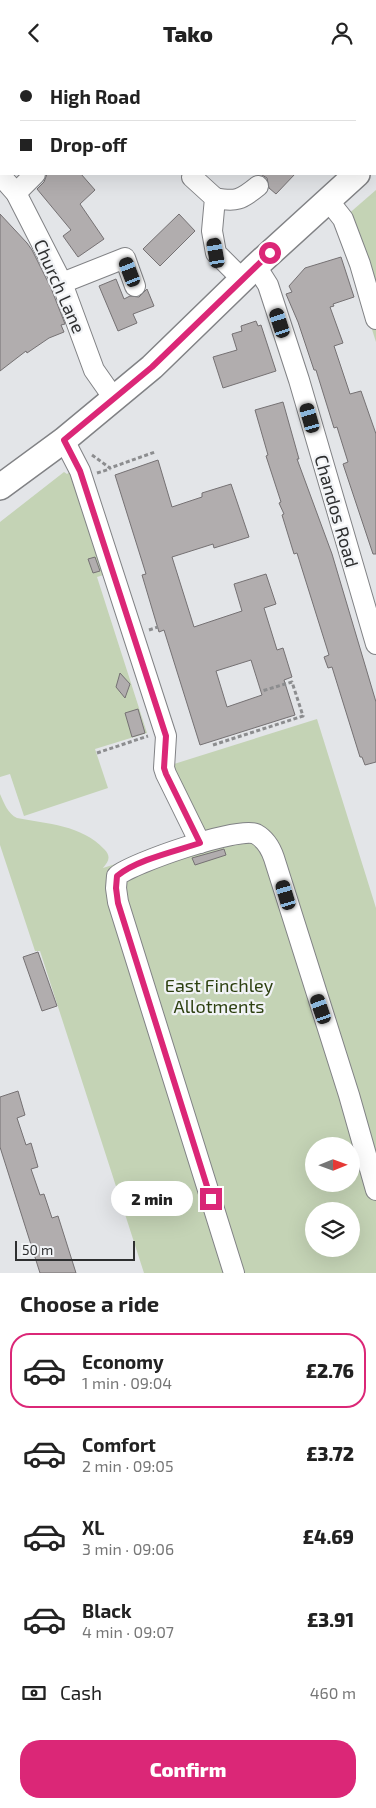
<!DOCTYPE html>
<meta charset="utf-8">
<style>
:root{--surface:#fff;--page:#f2f2f2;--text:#222;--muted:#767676;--line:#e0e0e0;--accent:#db2777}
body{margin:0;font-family:"Exo 2",sans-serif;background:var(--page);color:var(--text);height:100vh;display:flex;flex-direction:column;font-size:19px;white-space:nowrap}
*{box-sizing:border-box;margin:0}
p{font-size:16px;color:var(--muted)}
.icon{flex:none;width:28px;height:28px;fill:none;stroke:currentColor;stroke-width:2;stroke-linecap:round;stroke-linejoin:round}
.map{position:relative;height:1208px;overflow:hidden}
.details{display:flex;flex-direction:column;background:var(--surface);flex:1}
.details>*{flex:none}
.hud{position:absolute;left:0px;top:0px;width:376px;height:110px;box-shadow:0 5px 20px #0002;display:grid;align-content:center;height:110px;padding:0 20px;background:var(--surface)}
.needle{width:32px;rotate:89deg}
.controls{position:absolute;left:305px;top:1072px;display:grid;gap:10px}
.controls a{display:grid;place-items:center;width:55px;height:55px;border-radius:50%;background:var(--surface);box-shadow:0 5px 20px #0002;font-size:25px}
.scale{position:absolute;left:15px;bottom:12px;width:120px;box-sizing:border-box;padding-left:5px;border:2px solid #2e2f30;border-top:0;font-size:14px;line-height:18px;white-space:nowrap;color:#2e2f30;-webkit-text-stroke:4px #f1f3f6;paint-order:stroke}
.end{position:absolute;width:22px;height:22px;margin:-11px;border:6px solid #db2777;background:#fff;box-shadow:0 0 0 2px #fff}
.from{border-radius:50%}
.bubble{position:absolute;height:35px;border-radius:18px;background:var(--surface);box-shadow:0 5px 20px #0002;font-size:16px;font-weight:800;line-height:35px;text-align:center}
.car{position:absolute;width:15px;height:30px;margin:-15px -8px;border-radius:6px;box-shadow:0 0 4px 1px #0007;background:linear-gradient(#222 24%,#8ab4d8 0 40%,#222 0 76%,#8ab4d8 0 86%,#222 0)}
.hud b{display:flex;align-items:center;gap:18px;height:48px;font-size:19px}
.hud b+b{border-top:1px solid var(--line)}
.hud i{width:12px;height:12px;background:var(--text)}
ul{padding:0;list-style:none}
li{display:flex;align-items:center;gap:15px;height:75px;margin:0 10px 8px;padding:0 10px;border:2px solid transparent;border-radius:20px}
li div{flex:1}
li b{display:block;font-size:19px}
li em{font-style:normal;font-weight:800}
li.selected{border-color:var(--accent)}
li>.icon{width:45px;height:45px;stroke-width:1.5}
h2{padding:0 20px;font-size:22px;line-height:60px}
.pay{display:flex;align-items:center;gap:12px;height:55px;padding:0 20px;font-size:19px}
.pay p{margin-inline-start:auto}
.primary-button{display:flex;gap:10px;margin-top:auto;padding:10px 20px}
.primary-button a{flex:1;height:58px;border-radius:20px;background:var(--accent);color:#fff;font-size:20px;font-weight:800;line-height:58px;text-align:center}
header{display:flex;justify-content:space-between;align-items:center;height:65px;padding:0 20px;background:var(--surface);font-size:22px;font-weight:800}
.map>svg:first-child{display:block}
.green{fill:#c4d3b5;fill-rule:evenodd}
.building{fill:#b1adae;stroke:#757173;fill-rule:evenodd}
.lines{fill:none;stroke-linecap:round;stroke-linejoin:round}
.minor-casing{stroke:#818285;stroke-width:22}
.major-casing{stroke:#818285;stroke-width:28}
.path{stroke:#8c8d8f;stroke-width:3;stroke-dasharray:4 2.5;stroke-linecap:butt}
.minor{stroke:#fff;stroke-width:20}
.major{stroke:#fff;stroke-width:25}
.route{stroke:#db2777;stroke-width:6}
.labels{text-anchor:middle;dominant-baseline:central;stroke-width:4.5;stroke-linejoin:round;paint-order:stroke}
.street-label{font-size:18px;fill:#2e2f30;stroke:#f1f3f6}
.park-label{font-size:18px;fill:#2d4010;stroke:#f1f3f6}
</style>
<header><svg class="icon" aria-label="back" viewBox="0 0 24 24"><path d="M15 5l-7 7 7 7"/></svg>Tako<svg class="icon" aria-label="person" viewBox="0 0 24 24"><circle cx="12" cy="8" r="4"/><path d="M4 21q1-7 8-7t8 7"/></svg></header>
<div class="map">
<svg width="376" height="1208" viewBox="0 0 376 1208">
<rect width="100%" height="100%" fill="#e3e5e8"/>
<g class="green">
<path d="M 376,125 L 376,277 L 338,158 Z"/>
<path d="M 75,403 L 110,508 L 97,512 L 147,668 L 95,684 L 108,723 L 24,751 L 10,709 L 0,712 L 0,457 L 64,407 L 67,409 Z"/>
<path d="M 317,654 L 376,843 L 376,1208 L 144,1208 L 40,886 L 35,886 L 0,780 L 0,729 C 4,738 8,749 17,753 C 47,759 82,760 104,784 C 112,792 108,797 103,803 L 190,775 L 155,705 ZM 314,1081 L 351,1081 L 351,1119 L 314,1119 ZM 314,1146 L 351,1146 L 351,1184 L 314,1184 Z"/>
</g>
<g class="building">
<path d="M 47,109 L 81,109 L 95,125 L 80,139 L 104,174 L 78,192 L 63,171 L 71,165 L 37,124 L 44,117 Z"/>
<path d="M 254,109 L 295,109 L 276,129 L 269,123 L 267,113 L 262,110 Z"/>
<path d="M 0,149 L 27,178 L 32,185 L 51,223 L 65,259 L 61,260 L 64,267 L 49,273 L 27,288 L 26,286 L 0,306 Z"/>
<path d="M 179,149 L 195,166 L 160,201 L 143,184 Z"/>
<path d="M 341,192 L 354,232 L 333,239 L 334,241 L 330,242 L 343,278 L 334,281 L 350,329 L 361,326 L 376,369 L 376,489 L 373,489 L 343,399 L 348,397 L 337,362 L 334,363 L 316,305 L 314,305 L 298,257 L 286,229 L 292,227 L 289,221 L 305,203 Z"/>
<path d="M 116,214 L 124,234 L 130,231 L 139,232 L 147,224 L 154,241 L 133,249 L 137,258 L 118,266 L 99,221 Z"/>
<path d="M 256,256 L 258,261 L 261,260 L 276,306 L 223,323 L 213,292 L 237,285 L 232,269 L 242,266 L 241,261 Z"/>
<path d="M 283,337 L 299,394 L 297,394 L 332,489 L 376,637 L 376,697 L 365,700 L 362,692 L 360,692 L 332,602 L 328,603 L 324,592 L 329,590 L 297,488 L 294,489 L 282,450 L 284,449 L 279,438 L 281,437 L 266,391 L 268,390 L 255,345 Z"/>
<path d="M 158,395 L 172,442 L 202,432 L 202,428 L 231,419 L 249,472 L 214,483 L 213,479 L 172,492 L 194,562 L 242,546 L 234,519 L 266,509 L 276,539 L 264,543 L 277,585 L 283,583 L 292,612 L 284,615 L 295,650 L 200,680 L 164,565 L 159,567 L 142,510 L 146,509 L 115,410 ZM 251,595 L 262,630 L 227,642 L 216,606 Z"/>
<path d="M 95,492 L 100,506 L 93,508 L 88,494 Z"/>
<path d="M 120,608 L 130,619 L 125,633 L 116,622 Z"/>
<path d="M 138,644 L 145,668 L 132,672 L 125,648 Z"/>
<path d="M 224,784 L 226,790 L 195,800 L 192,793 Z"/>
<path d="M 38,887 L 57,941 L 42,946 L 23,892 Z"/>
<path d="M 18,1026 L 25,1050 L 17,1053 L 26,1080 L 31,1078 L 38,1102 L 31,1104 L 40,1130 L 44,1129 L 52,1153 L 58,1151 L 76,1208 L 40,1208 L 0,1082 L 0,1032 Z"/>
</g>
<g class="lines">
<g class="minor-casing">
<g id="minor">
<path d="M 50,0 L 51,1"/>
<path d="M 171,0 L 172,1"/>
<path d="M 0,110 L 16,128 L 62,218 L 94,305 L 115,335"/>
<path d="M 192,112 L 215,133 L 212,166 L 216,188 L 243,215"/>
<path d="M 16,128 L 35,109"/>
<path d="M 215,133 C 236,137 241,135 258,121"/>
<path d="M 328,135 L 343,154 L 360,199 L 376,254"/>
<path d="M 256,201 L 268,220 L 299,315 L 376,579"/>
<path d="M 62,218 L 125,193 L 135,221"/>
<path d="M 64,375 L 80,406 L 166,671 L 164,703 L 166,709 L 200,778"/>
<path d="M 234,1208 L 118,837 L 116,823 L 117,811 C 132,798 239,761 256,769 C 265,774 271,784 274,793 L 349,1030 L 376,1125"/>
</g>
</g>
<g class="major-casing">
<g id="major">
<path d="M 375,93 L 376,92"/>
<path d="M 0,422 L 64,375 L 152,302 L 256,201 L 357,109"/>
</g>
</g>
<g class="path">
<path d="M 92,390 L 110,403 L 155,387"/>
<path d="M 97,408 L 110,404"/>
<path d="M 149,565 L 158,562"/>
<path d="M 213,680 L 303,651 L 292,617 L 262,626"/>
<path d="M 97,688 L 148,671"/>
</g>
<use href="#minor" class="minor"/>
<use href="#major" class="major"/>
</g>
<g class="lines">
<path class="route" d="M 211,1134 L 118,838 L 116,823 L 117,811 C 136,795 176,786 200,778 L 166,709 L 164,703 L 166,671 L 80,406 L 64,375 L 152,302 L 270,188"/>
</g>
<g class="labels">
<g class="street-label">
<text transform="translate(60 221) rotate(66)">Church Lane</text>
<text transform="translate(337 446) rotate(74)">Chandos Road</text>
</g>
<g class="park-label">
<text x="219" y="920">East Finchley<tspan x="219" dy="21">Allotments</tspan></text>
</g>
</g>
</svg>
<div class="controls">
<a><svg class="needle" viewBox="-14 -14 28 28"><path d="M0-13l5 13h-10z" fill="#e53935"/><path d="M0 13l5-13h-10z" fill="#767676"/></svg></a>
<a><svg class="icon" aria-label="layers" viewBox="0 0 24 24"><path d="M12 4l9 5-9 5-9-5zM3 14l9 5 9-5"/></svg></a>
</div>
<div class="scale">50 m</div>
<i class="end from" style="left:270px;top:188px"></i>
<i class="end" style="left:211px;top:1134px"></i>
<div class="bubble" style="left:111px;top:1116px;width:82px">2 min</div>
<i class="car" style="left:216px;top:188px;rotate:350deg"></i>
<i class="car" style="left:130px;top:207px;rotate:339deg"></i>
<i class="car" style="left:280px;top:258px;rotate:342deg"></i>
<i class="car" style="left:310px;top:353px;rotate:344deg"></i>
<i class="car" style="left:286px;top:830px;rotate:343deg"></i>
<i class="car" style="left:321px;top:944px;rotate:341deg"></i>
<div class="hud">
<b><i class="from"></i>High Road</b>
<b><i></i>Drop-off</b>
</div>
</div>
<section class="details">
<h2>Choose a ride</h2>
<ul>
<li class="selected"><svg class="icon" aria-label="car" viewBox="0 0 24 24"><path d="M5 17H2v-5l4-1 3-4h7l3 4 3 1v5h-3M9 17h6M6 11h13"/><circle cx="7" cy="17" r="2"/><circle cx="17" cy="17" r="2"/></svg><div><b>Economy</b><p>1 min · 09:04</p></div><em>£2.76</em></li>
<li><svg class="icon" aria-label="car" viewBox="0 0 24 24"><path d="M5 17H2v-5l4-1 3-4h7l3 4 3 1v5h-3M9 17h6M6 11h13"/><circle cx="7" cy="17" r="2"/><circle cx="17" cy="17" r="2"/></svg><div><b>Comfort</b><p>2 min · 09:05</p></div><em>£3.72</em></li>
<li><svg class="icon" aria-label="car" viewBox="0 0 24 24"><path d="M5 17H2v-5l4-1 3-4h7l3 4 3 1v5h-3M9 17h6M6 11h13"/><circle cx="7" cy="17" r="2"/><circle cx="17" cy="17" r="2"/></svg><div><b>XL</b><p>3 min · 09:06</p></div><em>£4.69</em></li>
<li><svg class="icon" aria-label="car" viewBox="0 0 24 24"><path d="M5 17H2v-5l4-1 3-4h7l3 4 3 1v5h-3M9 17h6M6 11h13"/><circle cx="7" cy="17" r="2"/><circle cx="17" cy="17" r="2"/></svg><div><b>Black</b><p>4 min · 09:07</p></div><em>£3.91</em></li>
</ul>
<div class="pay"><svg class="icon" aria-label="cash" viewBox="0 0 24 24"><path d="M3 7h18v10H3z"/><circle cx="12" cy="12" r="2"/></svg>Cash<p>460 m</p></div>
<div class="primary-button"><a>Confirm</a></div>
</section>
